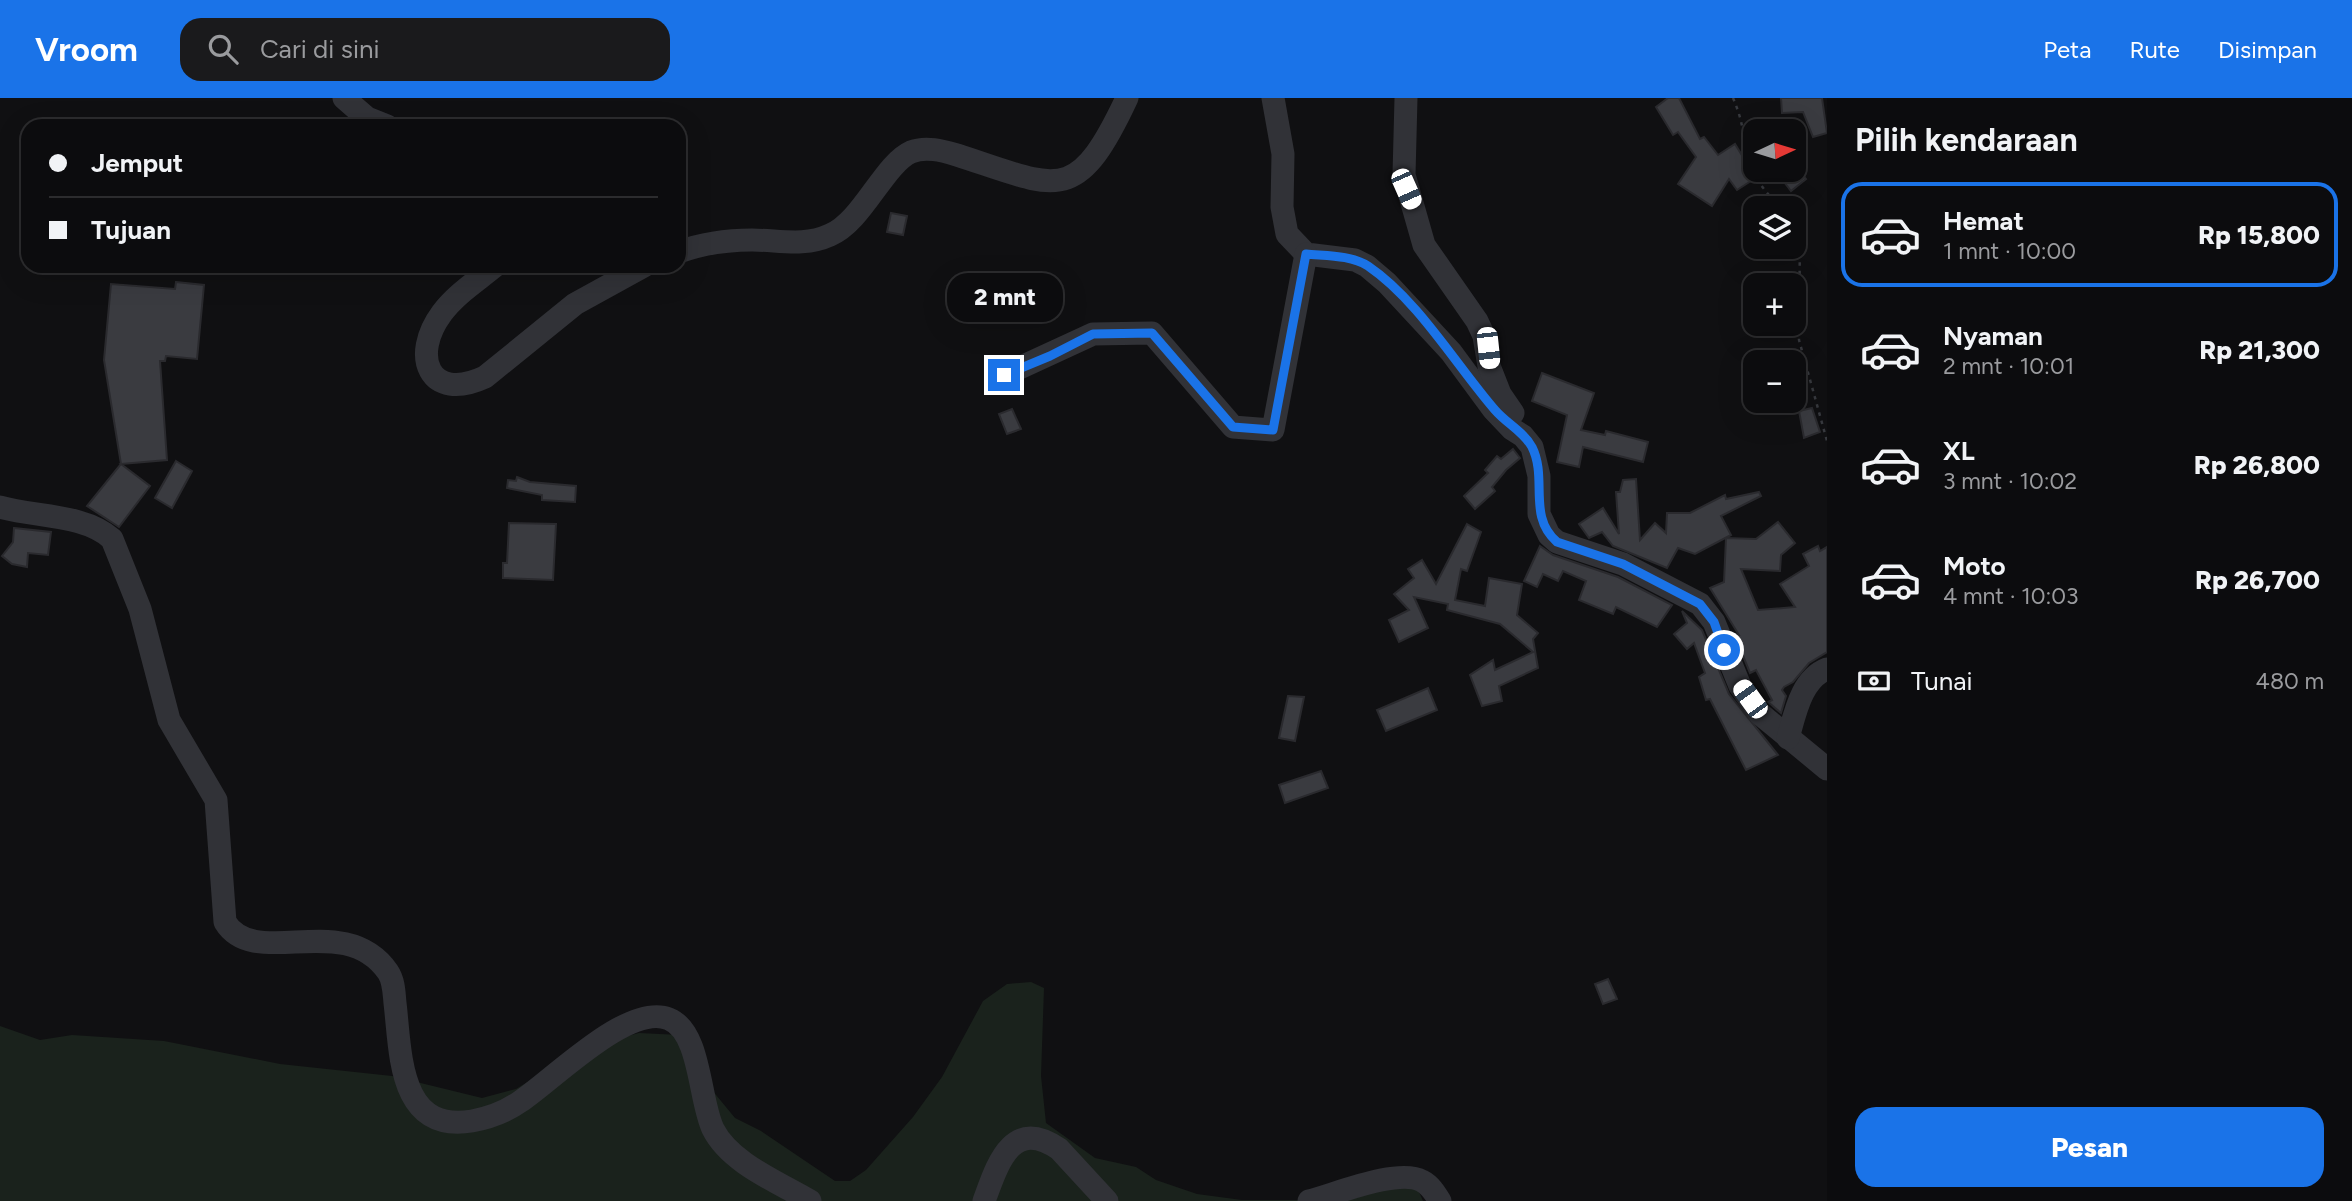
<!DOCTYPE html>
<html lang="id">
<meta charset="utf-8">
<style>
:root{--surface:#0c0c0e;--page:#1a1a1c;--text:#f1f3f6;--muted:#9a9b9e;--line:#2c2c2e;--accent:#1a73e8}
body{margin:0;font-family:Figtree,sans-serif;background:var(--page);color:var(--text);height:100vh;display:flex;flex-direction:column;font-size:26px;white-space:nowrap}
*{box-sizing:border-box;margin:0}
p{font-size:23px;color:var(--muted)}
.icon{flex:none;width:38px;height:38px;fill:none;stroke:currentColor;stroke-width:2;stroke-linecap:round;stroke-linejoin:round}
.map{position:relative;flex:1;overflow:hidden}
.drawer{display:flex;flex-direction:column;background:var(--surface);width:525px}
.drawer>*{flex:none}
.hud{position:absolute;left:21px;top:21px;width:665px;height:154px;border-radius:21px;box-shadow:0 7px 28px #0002,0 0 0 2px var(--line);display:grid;align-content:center;height:154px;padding:0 28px;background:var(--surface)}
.needle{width:46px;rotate:86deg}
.buttons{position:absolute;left:1743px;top:21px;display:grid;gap:14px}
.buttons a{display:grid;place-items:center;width:63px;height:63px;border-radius:14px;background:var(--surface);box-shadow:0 7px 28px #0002,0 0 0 2px var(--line);font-size:35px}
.end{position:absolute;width:32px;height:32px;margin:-16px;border:9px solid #1a73e8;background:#fff;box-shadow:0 0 0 4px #fff}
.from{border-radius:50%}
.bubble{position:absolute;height:49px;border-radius:21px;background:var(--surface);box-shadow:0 7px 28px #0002,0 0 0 2px var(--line);font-size:23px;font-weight:800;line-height:49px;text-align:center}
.car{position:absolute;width:21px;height:42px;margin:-21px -10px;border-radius:9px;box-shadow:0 0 5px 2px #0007;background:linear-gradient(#fff 24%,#345 0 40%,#fff 0 76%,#345 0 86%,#fff 0)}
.hud b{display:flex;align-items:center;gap:24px;height:66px;font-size:26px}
.hud b+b{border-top:2px solid var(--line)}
.hud i{width:18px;height:18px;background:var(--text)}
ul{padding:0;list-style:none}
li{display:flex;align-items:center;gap:21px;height:105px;margin:0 14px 10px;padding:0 14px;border:4px solid transparent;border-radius:21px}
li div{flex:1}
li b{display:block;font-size:26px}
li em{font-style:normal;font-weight:800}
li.selected{border-color:var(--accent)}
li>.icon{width:63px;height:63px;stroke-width:1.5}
h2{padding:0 28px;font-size:32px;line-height:84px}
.pay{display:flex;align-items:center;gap:18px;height:77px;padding:0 28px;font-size:26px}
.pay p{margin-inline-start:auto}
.button{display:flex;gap:14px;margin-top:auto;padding:14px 28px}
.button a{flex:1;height:80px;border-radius:21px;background:var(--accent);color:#fff;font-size:28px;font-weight:800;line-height:80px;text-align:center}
header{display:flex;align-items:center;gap:42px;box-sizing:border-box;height:98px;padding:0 35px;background:var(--accent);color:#fff}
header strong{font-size:33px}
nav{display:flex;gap:38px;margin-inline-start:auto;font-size:24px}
.search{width:490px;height:63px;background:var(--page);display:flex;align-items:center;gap:18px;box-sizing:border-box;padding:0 24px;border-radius:21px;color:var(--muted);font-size:26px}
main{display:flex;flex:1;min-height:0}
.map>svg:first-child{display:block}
.green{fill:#1a221c}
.building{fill:#3a3b40;stroke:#2a2a2e;stroke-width:2}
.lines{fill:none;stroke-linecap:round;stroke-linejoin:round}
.path{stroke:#37393e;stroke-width:2.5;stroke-dasharray:3.5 5;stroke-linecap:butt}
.minor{stroke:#313237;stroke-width:23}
.route{stroke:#1a73e8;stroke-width:9}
</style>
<header>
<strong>Vroom</strong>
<div class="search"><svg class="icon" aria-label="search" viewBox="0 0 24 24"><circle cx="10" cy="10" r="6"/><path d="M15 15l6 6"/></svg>Cari di sini</div>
<nav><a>Peta</a><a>Rute</a><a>Disimpan</a></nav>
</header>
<main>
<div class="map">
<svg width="1827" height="1103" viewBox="0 0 1827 1103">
<rect width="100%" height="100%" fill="#101012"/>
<path class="green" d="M 1031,884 L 1044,890 L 1041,978 L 1046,1025 L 1095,1060 L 1136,1069 L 1156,1082 L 1197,1096 L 1242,1102 L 1302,1102 L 1416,1087 L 1423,1103 L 0,1103 L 0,928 L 40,942 L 72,937 L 164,943 L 280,966 L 392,978 L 482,1000 L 516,991 L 583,950 L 639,935 L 680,937 L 693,969 L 735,1020 L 761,1033 L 835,1083 L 850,1083 L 866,1072 L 913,1019 L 942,979 L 983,903 L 1007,886 Z"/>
<g class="building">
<path d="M 1668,0 L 1679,0 L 1700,41 L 1704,39 L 1718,57 L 1735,46 L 1751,72 L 1768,72 L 1737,92 L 1729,81 L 1712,108 L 1678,86 L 1696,59 L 1678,34 L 1673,37 L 1656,9 Z"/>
<path d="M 1781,0 L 1822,0 L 1827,35 L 1813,39 L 1803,14 L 1782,15 Z"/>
<path d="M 1775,72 L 1799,72 L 1806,81 L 1791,93 Z"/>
<path d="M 891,115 L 907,118 L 903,137 L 887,134 Z"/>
<path d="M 176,184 L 204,187 L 197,261 L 166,258 L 165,263 L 160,263 L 167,362 L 121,366 L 150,388 L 119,429 L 87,408 L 121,366 L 104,262 L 111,186 L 175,191 Z"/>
<path d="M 1542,275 L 1594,295 L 1581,332 L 1605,337 L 1606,333 L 1648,344 L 1643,364 L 1583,349 L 1579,369 L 1557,364 L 1567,317 L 1532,303 Z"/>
<path d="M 1812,310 L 1820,334 L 1804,340 L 1799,313 Z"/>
<path d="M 1012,311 L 1021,331 L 1007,336 L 999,316 Z"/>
<path d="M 1513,351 L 1520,360 L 1506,372 L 1492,389 L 1495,393 L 1475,411 L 1464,398 L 1488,375 L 1485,372 L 1497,358 L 1501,361 Z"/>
<path d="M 176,363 L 192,373 L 172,410 L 155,400 Z"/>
<path d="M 517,379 L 530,384 L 576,388 L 575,404 L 542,402 L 542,397 L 507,390 L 508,382 L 516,383 Z"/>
<path d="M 1636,381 L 1640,442 L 1655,425 L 1666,435 L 1667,415 L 1690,415 L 1725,397 L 1726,401 L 1759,394 L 1761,398 L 1721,418 L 1731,437 L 1695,456 L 1678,450 L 1667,470 L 1613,448 L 1602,434 L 1589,440 L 1579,426 L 1603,410 L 1619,436 L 1616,394 L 1620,394 L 1623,382 Z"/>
<path d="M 1778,424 L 1795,445 L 1781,457 L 1780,473 L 1741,471 L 1758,512 L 1795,509 L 1780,486 L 1809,468 L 1803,456 L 1818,448 L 1820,453 L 1827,449 L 1827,554 L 1809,565 L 1793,584 L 1784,589 L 1782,592 L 1786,598 L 1781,615 L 1768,604 L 1772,602 L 1756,572 L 1750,575 L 1735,538 L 1739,537 L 1710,490 L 1724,484 L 1726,440 L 1756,441 Z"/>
<path d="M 509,425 L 556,426 L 553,482 L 503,480 L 503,465 L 507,465 Z"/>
<path d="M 1467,426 L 1481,434 L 1467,473 L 1461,471 L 1455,502 L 1485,508 L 1489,480 L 1522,486 L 1517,517 L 1538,535 L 1533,541 L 1538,570 L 1499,588 L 1502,603 L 1482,608 L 1470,577 L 1493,562 L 1495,572 L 1533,554 L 1500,526 L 1447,512 L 1448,506 L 1414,499 L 1428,530 L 1399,544 L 1389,522 L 1409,512 L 1394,496 L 1414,480 L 1408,471 L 1422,462 L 1436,486 Z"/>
<path d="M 14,430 L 51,434 L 48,457 L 28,455 L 27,469 L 12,466 L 2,458 L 13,444 Z"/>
<path d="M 1540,448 L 1553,457 L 1618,479 L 1672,507 L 1657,529 L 1616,509 L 1613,516 L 1579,502 L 1586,483 L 1563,473 L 1558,483 L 1543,476 L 1537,489 L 1524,483 Z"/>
<path d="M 1682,513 L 1702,532 L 1729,596 L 1778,657 L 1746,672 L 1710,601 L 1706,602 L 1699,579 L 1705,575 L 1694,545 L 1687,551 L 1674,536 L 1687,525 Z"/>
<path d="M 1428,590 L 1437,612 L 1386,633 L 1377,612 Z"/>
<path d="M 1288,598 L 1304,599 L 1295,643 L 1279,640 Z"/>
<path d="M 1321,673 L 1328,690 L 1285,705 L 1279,687 Z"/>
<path d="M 1608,881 L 1617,901 L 1603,906 L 1595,886 Z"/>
</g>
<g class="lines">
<g class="path">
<path d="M 1733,0 C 1742,21 1743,32 1746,54 C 1749,75 1767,96 1781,110"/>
<path d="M 1794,123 L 1800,136 L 1799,242 L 1827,343"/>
</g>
<g class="minor">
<path d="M 344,0 L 367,20 L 387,28"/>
<path d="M 1273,0 L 1283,56 L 1282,109 L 1287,136 L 1306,156 L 1355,162 L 1367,168 L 1387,185 L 1451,254 L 1493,311 L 1512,331 L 1523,338 L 1532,349 L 1539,378 L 1539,416 L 1549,437 L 1557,444 L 1623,466 L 1700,506 L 1714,524 L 1740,588 L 1759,615 L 1827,671"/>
<path d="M 1406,0 L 1404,77 L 1424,147 L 1477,223 L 1484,238 L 1489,268 L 1500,296 L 1513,315"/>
<path d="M 679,154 C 701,146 728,142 752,142 C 779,142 804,149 830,137 C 862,124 884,66 911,54 C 926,48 943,53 957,57 C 1058,90 1076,109 1127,0"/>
<path d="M 495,168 C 477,183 456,196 442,215 C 410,258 429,305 485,279 L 575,206 L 644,168"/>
<path d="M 1004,277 L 1093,236 L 1152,235 L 1233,329 L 1273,332 L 1306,156"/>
<path d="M 0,409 C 34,419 85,416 112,441 L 140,511 L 169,622 L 216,702 L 225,824 C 255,873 344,811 388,874 C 394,883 394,895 395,905 C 401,955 398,1035 472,1023 C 489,1020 507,1013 521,1003 C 554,981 629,904 669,921 C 701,934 699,1002 713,1031 C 730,1065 778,1084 810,1103"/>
<path d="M 1788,640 C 1795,616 1801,581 1827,571"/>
<path d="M 984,1103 C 997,1068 1011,1018 1059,1051 L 1107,1103"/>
<path d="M 1309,1103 C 1336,1096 1398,1070 1422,1083 C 1430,1087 1435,1095 1440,1103"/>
</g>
</g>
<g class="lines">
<path class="route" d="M 1004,277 L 1050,258 L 1093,236 L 1152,235 L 1233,329 L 1273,332 L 1306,156 C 1326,158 1351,157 1368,168 C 1418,202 1456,267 1495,312 C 1506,325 1524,334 1532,349 C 1548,381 1527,418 1557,444 L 1623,466 L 1700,506 L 1714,524 L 1724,552"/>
</g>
</svg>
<div class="buttons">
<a><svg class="needle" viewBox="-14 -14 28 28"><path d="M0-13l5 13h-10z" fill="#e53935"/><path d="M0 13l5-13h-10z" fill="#9a9b9e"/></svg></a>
<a><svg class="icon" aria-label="layers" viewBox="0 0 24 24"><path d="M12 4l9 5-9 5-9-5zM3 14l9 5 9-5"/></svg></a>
<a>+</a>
<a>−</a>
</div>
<i class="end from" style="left:1724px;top:552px"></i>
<i class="end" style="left:1004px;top:277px"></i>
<div class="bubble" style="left:947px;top:175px;width:116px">2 mnt</div>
<i class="car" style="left:1406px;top:91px;rotate:156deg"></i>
<i class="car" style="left:1488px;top:250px;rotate:174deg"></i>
<i class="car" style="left:1750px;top:601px;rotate:324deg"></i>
<div class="hud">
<b><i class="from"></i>Jemput</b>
<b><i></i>Tujuan</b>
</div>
</div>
<section class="drawer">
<h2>Pilih kendaraan</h2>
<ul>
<li class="selected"><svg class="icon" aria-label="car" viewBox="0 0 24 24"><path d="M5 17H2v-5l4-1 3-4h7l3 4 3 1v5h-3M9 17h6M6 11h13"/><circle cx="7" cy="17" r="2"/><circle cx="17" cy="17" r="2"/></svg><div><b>Hemat</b><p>1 mnt · 10:00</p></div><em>Rp 15,800</em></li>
<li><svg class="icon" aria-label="car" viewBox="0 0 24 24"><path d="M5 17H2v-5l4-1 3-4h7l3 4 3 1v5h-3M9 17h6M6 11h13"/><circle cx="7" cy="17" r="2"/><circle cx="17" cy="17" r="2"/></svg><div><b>Nyaman</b><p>2 mnt · 10:01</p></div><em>Rp 21,300</em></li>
<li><svg class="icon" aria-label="car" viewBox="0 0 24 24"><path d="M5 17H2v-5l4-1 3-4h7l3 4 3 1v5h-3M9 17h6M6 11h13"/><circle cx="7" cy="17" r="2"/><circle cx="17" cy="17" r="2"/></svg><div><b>XL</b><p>3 mnt · 10:02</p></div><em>Rp 26,800</em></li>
<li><svg class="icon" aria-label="car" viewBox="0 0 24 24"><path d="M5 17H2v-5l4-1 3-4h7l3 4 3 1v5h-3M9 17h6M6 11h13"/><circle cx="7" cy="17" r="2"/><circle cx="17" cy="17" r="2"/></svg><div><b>Moto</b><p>4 mnt · 10:03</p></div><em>Rp 26,700</em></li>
</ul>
<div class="pay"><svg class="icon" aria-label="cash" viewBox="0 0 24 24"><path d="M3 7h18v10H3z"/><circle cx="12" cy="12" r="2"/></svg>Tunai<p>480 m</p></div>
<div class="button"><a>Pesan</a></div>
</section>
</main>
